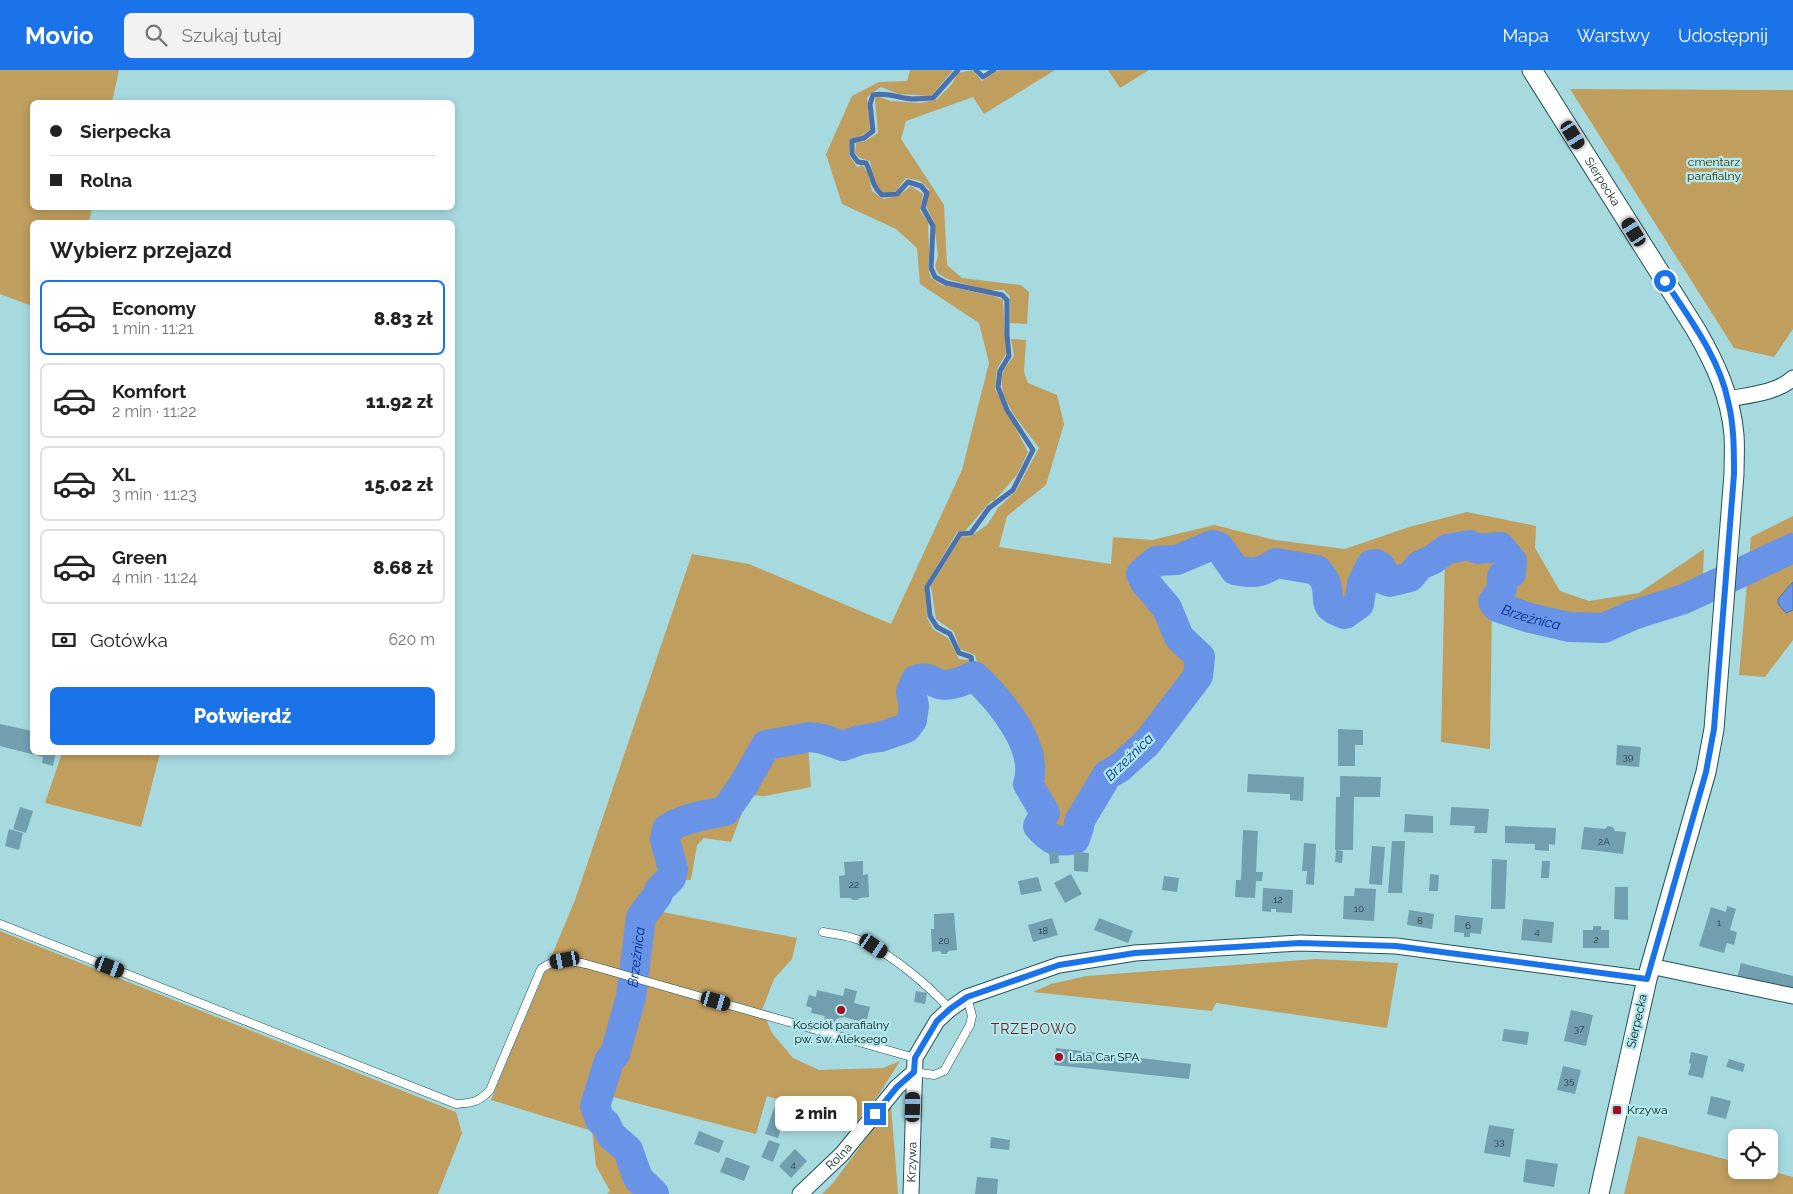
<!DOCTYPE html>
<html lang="pl">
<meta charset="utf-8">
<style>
:root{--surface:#fff;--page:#f2f2f2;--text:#222;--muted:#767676;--line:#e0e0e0;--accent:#1a73e8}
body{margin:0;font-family:Raleway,sans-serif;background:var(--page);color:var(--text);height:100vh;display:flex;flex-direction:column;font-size:19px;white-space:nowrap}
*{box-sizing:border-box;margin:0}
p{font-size:16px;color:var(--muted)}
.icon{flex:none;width:28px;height:28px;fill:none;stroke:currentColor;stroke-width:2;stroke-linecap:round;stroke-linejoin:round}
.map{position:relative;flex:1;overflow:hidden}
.details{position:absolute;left:30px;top:150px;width:425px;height:535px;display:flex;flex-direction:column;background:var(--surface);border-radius:8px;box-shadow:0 2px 8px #0003}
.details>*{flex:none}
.guide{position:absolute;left:30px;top:30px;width:425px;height:110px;border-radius:8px;box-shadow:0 2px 8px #0003;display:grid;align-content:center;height:110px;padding:0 20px;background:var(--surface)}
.tools{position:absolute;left:1728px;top:1059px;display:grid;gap:10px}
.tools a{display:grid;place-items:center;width:50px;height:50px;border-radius:8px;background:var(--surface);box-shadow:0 2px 8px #0003;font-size:25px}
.end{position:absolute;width:22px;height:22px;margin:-11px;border:6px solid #1a73e8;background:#fff;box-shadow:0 0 0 2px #fff}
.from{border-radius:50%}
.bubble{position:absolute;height:35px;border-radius:8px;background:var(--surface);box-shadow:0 2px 8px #0003;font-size:16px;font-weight:800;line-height:35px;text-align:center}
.car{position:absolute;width:15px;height:30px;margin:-15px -8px;border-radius:6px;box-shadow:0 0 4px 1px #0007;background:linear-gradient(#222 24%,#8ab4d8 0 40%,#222 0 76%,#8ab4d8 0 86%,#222 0)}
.guide b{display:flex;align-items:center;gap:18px;height:48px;font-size:19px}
.guide b+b{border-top:1px solid var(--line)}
.guide i{width:12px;height:12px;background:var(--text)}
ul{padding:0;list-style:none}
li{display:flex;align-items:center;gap:15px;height:75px;margin:0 10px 8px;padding:0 10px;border:2px solid var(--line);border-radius:8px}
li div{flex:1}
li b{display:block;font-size:19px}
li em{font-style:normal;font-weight:800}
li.active{border-color:var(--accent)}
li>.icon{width:45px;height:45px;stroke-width:1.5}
h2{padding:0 20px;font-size:22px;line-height:60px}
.pay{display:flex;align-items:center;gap:12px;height:55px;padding:0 20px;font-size:19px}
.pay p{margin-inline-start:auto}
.button{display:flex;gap:10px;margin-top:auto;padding:10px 20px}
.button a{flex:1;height:58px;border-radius:8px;background:var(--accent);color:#fff;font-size:20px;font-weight:800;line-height:58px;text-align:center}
header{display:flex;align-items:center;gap:30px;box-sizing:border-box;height:70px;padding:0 25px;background:var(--accent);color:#fff}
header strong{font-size:24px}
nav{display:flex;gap:28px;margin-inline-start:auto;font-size:18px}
.search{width:350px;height:45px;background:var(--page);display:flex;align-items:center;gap:12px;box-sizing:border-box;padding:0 18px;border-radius:8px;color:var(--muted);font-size:19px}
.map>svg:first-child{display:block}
.green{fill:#bf9e5e}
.water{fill:#6893e6;stroke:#4c70ab}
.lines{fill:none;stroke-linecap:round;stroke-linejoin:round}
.stream{stroke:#4c70ab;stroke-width:5}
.river{stroke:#6893e6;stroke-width:30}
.building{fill:#729fb0}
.service-casing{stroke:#205357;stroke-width:9}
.minor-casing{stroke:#205357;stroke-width:17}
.tertiary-casing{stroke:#205357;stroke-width:21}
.service{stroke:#fff;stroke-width:8}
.minor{stroke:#fff;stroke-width:15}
.tertiary{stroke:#fff;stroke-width:19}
.route{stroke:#1a73e8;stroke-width:6}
.poi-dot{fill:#a60c24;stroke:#b3e7ec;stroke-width:2}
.labels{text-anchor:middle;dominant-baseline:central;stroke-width:4.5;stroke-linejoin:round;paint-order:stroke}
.number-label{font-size:10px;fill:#233e44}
.park-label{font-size:12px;fill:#483405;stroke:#b3e7ec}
.street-label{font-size:12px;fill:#091e20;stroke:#b3e7ec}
.poi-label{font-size:12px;fill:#091e20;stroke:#b3e7ec;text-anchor:start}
.water-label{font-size:14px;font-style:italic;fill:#002988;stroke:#b3e7ec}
.neighbourhood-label{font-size:14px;letter-spacing:1px;fill:#6a2425;stroke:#b3e7ec}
</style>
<header>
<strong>Movio</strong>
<div class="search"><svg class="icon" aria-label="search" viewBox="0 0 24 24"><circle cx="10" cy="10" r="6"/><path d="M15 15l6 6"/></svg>Szukaj tutaj</div>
<nav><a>Mapa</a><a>Warstwy</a><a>Udostępnij</a></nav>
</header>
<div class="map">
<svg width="1793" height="1124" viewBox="0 0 1793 1124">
<rect width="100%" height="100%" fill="#a6dadf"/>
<g class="green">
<path d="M 0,0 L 119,0 L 112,32 L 32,32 L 32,138 L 92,138 L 89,152 L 32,152 L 32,236 L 0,224 Z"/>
<path d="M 910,0 L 953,0 L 931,26 L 899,24 L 881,17 L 870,24 L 867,28 L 870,60 L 861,66 L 850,69 L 849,85 L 857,97 L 862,95 L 868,103 L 872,121 L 883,129 L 898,126 L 911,116 L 923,124 L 920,141 L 928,152 L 929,184 L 928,198 L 931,208 L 942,215 L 993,226 L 1003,230 L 1006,284 L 997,299 L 995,319 L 1028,382 L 1017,405 L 994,431 L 991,431 L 965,461 L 957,462 L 925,516 L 927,548 L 934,560 L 948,568 L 959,589 L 969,590 L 969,600 L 947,609 L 917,604 C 900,624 912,626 909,648 C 890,665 866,665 843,673 L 816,657 L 812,663 L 763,670 C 753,695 739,718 722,739 L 699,741 L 686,748 L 666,750 L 654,761 L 669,799 L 668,808 L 657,816 L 654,826 L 640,839 L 633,893 L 618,952 L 598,1016 L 588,1031 L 598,1056 L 601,1056 C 608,1069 607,1066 617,1074 C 625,1082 630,1097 631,1108 L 643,1118 L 648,1124 L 607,1124 L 610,1121 L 596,1096 L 592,1061 L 491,1030 L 575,830 L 692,484 L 749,494 L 891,554 L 962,400 L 989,293 L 979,253 L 920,214 L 917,178 L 896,159 L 842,134 L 826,84 L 852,26 L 879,12 L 907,11 Z"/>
<path d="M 972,0 L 982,11 L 999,0 L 1055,0 L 984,44 L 973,27 L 906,51 L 901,69 L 944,135 L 947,195 L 962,208 L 1021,215 L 1029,222 L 1027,254 L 1010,253 L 1010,227 L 1004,220 L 987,220 L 947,209 L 938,203 L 935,196 L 938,186 L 934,152 L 926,136 L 929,119 L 920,111 L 906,108 L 896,121 L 883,123 L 876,117 L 870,91 L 860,88 L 855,83 L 856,73 L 865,71 L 878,63 L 875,29 L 877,26 L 891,31 L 919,33 L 936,30 L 952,14 L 958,3 Z"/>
<path d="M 1108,0 L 1149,0 L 1120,18 Z"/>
<path d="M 1570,19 L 1793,20 L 1793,259 L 1774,287 L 1734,278 Z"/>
<path d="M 1011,269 L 1026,270 L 1024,302 L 1028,313 L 1057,325 L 1064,354 L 1046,415 L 1007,446 L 999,477 L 1111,494 L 1113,467 L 1152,470 L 1214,455 L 1275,470 L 1345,479 L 1409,457 L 1467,442 L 1536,456 L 1535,478 L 1560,521 L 1589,531 L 1639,523 L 1704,479 L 1703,508 L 1697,515 L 1603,553 L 1566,551 L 1497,532 L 1504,520 L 1506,507 L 1513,504 L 1515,493 L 1504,473 L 1481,475 L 1468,473 L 1443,477 L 1416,494 L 1408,504 L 1386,508 L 1383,506 L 1383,494 L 1374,490 C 1359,499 1357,517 1355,532 L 1343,540 L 1336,539 L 1330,531 L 1329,513 L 1319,498 L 1279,489 L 1261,497 L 1247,498 L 1234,494 L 1225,479 L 1216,472 L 1172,487 L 1154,487 L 1140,498 L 1135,507 L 1138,512 L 1164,540 L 1175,570 L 1196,587 L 1195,601 L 1144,671 L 1120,694 L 1102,705 L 1078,747 L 1075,763 L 1067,768 L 1049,766 L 1043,756 C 1052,739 1040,728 1032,713 L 1036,704 L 1035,691 L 1024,667 L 1018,647 L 1002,635 L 991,621 L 987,612 L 980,604 L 975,585 L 960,579 L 954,562 L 936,549 L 931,516 L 961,467 L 971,466 L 987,455 L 998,438 L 1016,421 L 1039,378 C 1025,358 995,329 1003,302 C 1005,297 1010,291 1014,286 Z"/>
<path d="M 1793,446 L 1793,570 L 1765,607 L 1739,605 L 1751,467 Z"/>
<path d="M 1469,478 L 1479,483 L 1497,481 L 1509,492 L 1508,501 L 1500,503 L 1498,516 L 1487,531 L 1492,538 L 1490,679 L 1441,672 L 1445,486 L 1450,481 Z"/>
<path d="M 808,673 L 811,717 L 765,726 L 742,725 L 770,677 Z"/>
<path d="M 62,683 L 160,683 L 141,757 L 45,733 Z"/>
<path d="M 735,736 L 742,743 L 731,772 L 704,768 L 697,775 L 691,810 L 675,810 C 675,806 677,802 677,798 C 676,791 670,783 669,776 C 665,749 709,748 728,745 Z"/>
<path d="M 652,840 L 797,868 L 792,889 L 774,909 L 762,940 L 772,963 L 793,988 L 819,1000 L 883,998 L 900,991 L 879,1024 L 856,1053 L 767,1026 L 756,1064 L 605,1025 L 609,1002 L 619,990 L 641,927 L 640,906 L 643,856 Z"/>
<path d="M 0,861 L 456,1042 L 462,1063 L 438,1124 L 0,1124 Z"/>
<path d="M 1316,889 L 1398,893 L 1387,958 L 1216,933 L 1212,941 L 1033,922 L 1051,914 L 1086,906 Z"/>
<path d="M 891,1035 L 898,1124 L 822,1124 L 833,1113 Z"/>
<path d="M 1638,1066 L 1736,1092 L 1736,1100 L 1767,1100 L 1793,1107 L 1793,1124 L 1624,1124 Z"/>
</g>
<path class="water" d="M 1793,512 L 1793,540 L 1786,543 L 1778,534 L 1778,529 Z"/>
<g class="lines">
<g class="stream">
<path d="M 958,0 L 933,28 C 926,28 919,29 912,29 C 898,28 886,22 873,25 L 870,34 L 873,61 L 864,68 L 852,71 L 852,84 L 858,92 L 866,93 C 873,106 871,115 882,125 L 897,124 L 908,112 L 921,116 L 927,123 L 923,138 L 933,156 L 931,198 L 935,207 L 946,213 L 1002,225 L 1007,230 L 1007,265 L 1009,286 L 1000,301 L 998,317 L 1007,340 L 1033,380 L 1013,420 L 989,438 L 971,463 L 960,464 L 927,517 L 930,546 L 937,557 L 950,564 L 959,583 L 971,587 L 974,606"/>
<path d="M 976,0 L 983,7 L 994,0"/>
</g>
<path class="river" id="s1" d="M 654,1124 L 638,1108 L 628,1080 L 611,1065 L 605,1053 L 600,1050 L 595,1036 L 609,991 L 615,984 L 631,927 L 641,847 L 657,826 L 660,819 L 671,808 L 673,799 L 665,770 L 667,759 C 684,748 705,745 725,741 L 744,714 L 766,675 L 810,667 L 823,669 L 843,676 L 860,670 L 880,667 L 906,658 L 912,650 L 914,636 L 911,622 L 916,610 C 927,606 930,611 939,614 C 950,617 964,611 974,606 C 1000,630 1040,677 1028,714 L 1045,743 L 1038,756 C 1051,771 1055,773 1075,769 L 1079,757 L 1079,752 L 1107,705 L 1119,698 L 1147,673 L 1198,606 L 1200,587 L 1179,567 L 1167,538 L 1145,512 L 1141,504 L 1156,491 L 1177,490 L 1212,475 L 1219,477 L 1235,500 C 1253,504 1261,503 1276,493 L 1317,500 C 1320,504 1325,509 1326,514 C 1331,532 1321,536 1345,544 L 1359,534 L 1362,514 L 1371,495 L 1376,494 L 1381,497 L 1379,508 L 1390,512 L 1410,507 L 1420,495 L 1432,490 L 1447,479 L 1470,475 L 1478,479 L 1500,477 L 1512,491 L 1511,503 L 1502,506 L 1502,519 L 1493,532 L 1497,537 L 1530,548 L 1569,557 L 1604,558 L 1633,545 L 1684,529 L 1793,478"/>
</g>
<g class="building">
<path d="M 0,654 L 32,661 L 32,682 L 56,682 L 53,696 L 42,693 L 43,687 L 0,676 Z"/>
<path d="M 1338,659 L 1363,660 L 1363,675 L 1355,675 L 1355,696 L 1338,696 Z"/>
<path d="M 1617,675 L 1641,677 L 1639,697 L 1616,695 Z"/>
<path d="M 1248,704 L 1304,707 L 1303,731 L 1290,730 L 1290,724 L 1247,722 Z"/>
<path d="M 1340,706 L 1381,707 L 1380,727 L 1354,727 L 1353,780 L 1335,780 L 1336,727 L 1340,727 Z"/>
<path d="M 20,737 L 33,741 L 26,763 L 13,759 Z"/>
<path d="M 1451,737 L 1489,739 L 1487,763 L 1474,763 L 1475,756 L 1450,755 Z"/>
<path d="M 1405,744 L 1433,746 L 1433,763 L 1404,762 Z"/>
<path d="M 1505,756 L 1556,758 L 1555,775 L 1549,774 L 1549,781 L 1535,780 L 1535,774 L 1505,773 Z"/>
<path d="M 1608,756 L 1613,757 L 1615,761 L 1626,762 L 1623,784 L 1581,779 L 1584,757 L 1605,759 Z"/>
<path d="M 9,759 L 23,763 L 19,780 L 5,776 Z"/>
<path d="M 1243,760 L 1258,761 L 1256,802 L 1263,802 L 1262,811 L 1256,811 L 1255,828 L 1235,827 L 1236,810 L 1241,810 Z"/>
<path d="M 1392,771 L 1405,771 L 1402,823 L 1388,823 Z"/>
<path d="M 1304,773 L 1316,774 L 1314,815 L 1306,814 L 1307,801 L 1302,801 Z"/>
<path d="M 1372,776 L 1385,777 L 1382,815 L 1369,814 Z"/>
<path d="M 1336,780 L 1343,781 L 1342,793 L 1335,792 Z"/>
<path d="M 1058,781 L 1059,793 L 1050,794 L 1049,782 Z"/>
<path d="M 1074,782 L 1089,783 L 1088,802 L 1074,801 Z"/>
<path d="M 1492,789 L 1507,790 L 1505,839 L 1491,839 Z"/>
<path d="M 863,791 L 863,805 L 868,804 L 869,827 L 860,828 L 857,830 L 853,830 L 850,828 L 840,828 L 839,806 L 845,805 L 844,792 Z"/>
<path d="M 1542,791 L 1550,791 L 1549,808 L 1541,808 Z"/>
<path d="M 1071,804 L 1082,824 L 1065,833 L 1054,813 Z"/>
<path d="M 1430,804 L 1439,805 L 1438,821 L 1429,821 Z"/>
<path d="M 1164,806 L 1179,808 L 1177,822 L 1162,820 Z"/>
<path d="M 1038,807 L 1042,821 L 1021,825 L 1018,811 Z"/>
<path d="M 1615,817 L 1628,817 L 1628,850 L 1614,849 Z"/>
<path d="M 1263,818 L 1293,820 L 1292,843 L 1276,842 L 1276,839 L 1271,839 L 1271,842 L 1262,841 Z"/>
<path d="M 1355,818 L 1376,819 L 1374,851 L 1343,849 L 1344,826 L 1354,826 Z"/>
<path d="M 1727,836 L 1736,839 L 1730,860 L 1737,862 L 1734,875 L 1727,873 L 1724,883 L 1699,876 L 1711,837 L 1726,842 Z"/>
<path d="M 1409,840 L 1434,844 L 1432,859 L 1407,855 Z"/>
<path d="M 954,843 L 957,880 L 949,881 L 946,884 L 942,884 L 940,881 L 932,882 L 931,859 L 934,859 L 934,844 Z"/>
<path d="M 1455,845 L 1483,848 L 1481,864 L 1470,863 L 1470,867 L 1464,867 L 1464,863 L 1454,862 Z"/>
<path d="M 1052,848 L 1058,865 L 1033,872 L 1028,855 Z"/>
<path d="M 1099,848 L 1133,861 L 1128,873 L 1094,860 Z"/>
<path d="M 1523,849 L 1554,852 L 1552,873 L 1521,870 Z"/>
<path d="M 1593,856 L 1601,856 L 1601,860 L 1609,860 L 1609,878 L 1583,878 L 1583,860 L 1593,860 Z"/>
<path d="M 1741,893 L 1793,906 L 1793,921 L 1737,908 Z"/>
<path d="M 845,918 L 857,921 L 854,933 L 870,937 L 866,953 L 844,947 L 836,949 L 834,957 L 831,958 L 824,957 L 823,955 L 825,946 L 811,943 L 812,938 L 806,936 L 809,925 L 816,927 L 817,920 L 843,926 Z"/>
<path d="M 916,921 L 927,923 L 925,934 L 914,932 Z"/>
<path d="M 1571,940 L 1593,945 L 1586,976 L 1564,971 Z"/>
<path d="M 1504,959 L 1529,962 L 1527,975 L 1502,971 Z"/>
<path d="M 1056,978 L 1191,994 L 1189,1009 L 1054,995 Z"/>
<path d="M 1691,982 L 1708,986 L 1703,1008 L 1688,1005 L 1691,994 L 1689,993 Z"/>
<path d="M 1729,989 L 1745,994 L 1743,1002 L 1726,997 Z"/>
<path d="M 1563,996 L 1581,1000 L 1575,1024 L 1557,1020 Z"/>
<path d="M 1711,1026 L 1731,1031 L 1726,1049 L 1707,1044 Z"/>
<path d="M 776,1033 L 788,1036 L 778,1068 L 765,1064 Z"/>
<path d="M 1489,1055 L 1514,1059 L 1510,1087 L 1484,1083 Z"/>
<path d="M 699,1061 L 724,1071 L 719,1083 L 694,1074 Z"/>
<path d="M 991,1067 L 1010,1070 L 1009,1080 L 990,1078 Z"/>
<path d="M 769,1070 L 780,1074 L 773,1092 L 761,1087 Z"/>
<path d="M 795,1079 L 807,1091 L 791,1108 L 779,1096 Z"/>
<path d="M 726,1087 L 750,1096 L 744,1111 L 720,1102 Z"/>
<path d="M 1526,1089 L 1558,1094 L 1554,1117 L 1523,1112 Z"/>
<path d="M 977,1107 L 998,1109 L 997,1124 L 975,1124 Z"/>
</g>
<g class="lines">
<g class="service-casing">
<g id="service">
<path d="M 0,854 L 456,1034 C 473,1033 479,1032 490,1020 L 541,899 C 558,887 567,890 586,894 L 915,988"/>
<path d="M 823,862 C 833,864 843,865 853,868 C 884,877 928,915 950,939"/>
<path d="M 914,1002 L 934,1005 L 944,1001 L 970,955 L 972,946 L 967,927"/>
</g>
</g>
<g class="minor-casing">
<g id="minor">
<path d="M 1728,329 C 1749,325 1777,323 1793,308"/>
<path d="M 1650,896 L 1793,926"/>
<path id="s2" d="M 800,1124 L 842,1084 L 897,1017 L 914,1002"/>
<path id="s3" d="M 911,1124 L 915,988 L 937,951 L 950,939 L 967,927 L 1059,895 L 1135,883 L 1300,873 L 1396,876 L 1647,909"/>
</g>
</g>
<g class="tertiary-casing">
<g id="tertiary">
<path id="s4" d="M 1532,0 L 1696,260 C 1715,293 1731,327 1734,365 C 1735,378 1734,391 1734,404 L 1714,659 L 1706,702 L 1647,909 L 1599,1124"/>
</g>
</g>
<use href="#service" class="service"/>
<use href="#minor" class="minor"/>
<use href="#tertiary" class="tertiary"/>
</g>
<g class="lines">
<path class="route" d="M 875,1044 L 897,1017 L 914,1002 L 915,988 L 937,951 L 950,939 L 967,927 L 1059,895 L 1135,883 L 1300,873 L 1396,876 L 1647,909 L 1706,702 L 1714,659 L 1734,404 C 1734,379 1734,355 1728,331 C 1719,287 1689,248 1665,211"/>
</g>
<g class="poi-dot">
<circle cx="841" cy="940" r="5"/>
<circle cx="1059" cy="987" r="5"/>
<rect x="1612" y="1035" width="10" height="10" rx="2.5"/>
</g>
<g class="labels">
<g class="number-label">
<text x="1628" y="686">39</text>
<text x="1604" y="771">2A</text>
<text x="854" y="814">22</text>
<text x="1278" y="829">12</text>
<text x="1359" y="838">10</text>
<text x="1420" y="850">8</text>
<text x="1719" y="852">1</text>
<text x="1468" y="855">6</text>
<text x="1043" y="860">18</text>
<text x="1537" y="861">4</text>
<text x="1596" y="869">2</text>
<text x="944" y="870">20</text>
<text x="1579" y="958">37</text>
<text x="1569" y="1010">35</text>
<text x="1499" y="1071">33</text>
<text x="793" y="1094">4</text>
</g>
<g class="park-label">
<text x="1714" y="92">cmentarz<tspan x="1714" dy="14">parafialny</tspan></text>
</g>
<g class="street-label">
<text stroke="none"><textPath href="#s4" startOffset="132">Sierpecka</textPath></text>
<text transform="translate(1637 951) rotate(-77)">Sierpecka</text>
<text stroke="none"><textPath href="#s2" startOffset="54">Rolna</textPath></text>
<text stroke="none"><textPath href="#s3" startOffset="32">Krzywa</textPath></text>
</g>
<g class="poi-label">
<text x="841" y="955" text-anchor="middle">Kościół parafialny<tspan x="841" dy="14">pw. św. Aleksego</tspan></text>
<text x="1069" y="987">Lala Car SPA</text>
<text x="1627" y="1040">Krzywa</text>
</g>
<g class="water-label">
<text stroke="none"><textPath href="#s1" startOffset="1930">Brzeźnica</textPath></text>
<text transform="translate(1129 687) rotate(-44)">Brzeźnica</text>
<text stroke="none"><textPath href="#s1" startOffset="265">Brzeźnica</textPath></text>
</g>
<g class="neighbourhood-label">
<text x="1034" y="959">TRZEPOWO</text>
</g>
</g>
</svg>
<div class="tools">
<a><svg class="icon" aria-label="locate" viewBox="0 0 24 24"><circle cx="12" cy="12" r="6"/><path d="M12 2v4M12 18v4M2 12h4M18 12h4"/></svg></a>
</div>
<i class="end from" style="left:1665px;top:211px"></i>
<i class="end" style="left:875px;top:1044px"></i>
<div class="bubble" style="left:775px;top:1026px;width:82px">2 min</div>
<i class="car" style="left:1573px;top:65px;rotate:148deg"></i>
<i class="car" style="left:1634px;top:162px;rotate:328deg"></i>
<i class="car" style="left:874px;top:876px;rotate:124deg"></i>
<i class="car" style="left:565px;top:890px;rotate:260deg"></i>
<i class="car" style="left:110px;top:897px;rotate:111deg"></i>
<i class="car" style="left:716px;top:931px;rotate:106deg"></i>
<i class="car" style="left:913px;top:1037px;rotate:1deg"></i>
<div class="guide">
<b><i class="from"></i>Sierpecka</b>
<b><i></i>Rolna</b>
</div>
<section class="details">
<h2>Wybierz przejazd</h2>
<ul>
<li class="active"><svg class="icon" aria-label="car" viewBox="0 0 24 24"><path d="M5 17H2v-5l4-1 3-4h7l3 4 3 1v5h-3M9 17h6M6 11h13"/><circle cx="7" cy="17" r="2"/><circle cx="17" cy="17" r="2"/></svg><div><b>Economy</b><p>1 min · 11:21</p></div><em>8.83 zł</em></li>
<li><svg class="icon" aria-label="car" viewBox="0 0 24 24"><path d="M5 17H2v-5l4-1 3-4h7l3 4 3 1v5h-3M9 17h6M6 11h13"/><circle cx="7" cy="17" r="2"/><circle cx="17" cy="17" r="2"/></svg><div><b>Komfort</b><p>2 min · 11:22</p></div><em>11.92 zł</em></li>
<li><svg class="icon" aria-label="car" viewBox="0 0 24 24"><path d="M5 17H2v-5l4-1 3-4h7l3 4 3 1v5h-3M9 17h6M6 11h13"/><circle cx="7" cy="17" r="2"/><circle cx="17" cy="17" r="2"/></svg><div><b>XL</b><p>3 min · 11:23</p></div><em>15.02 zł</em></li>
<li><svg class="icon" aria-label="car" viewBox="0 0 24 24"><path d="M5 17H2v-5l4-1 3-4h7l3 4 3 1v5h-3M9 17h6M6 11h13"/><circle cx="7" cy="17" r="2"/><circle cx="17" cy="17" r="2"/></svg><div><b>Green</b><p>4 min · 11:24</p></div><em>8.68 zł</em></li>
</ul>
<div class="pay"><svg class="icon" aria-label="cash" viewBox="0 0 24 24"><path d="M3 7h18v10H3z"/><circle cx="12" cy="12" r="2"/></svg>Gotówka<p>620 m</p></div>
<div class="button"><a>Potwierdź</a></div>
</section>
</div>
